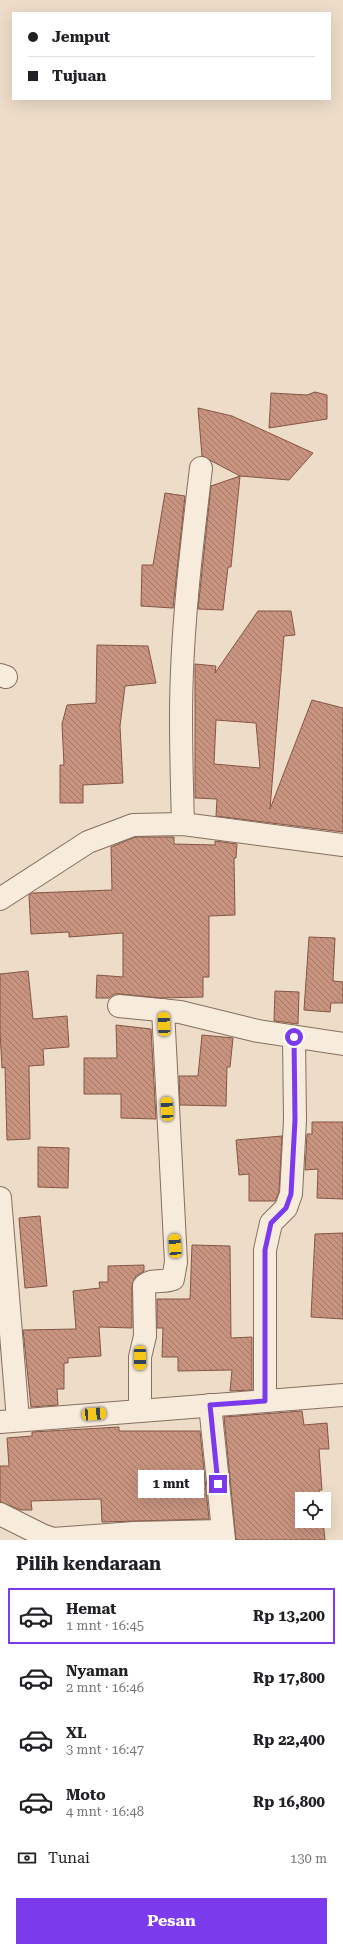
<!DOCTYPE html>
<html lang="id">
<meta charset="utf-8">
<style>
:root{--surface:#fff;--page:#f6f6f6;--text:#202124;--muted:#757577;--line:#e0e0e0;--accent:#7c3aed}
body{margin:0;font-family:"Roboto Serif",serif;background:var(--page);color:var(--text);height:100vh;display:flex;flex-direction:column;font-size:15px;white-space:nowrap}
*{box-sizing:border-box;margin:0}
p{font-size:13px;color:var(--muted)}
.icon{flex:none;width:22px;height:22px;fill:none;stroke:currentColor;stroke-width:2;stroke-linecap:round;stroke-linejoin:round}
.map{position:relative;height:1540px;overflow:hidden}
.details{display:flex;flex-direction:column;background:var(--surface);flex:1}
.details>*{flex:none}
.top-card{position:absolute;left:12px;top:12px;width:319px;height:88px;border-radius:0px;box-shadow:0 4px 16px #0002;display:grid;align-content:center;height:88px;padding:0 16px;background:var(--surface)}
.fabs{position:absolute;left:295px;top:1492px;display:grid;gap:8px}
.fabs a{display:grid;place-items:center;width:36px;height:36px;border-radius:0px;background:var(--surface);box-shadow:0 4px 16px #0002;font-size:20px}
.end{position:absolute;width:18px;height:18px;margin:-9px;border:5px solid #7c3aed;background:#fff;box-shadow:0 0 0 2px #fff}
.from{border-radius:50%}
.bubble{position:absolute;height:28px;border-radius:0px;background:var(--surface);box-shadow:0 4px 16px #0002;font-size:13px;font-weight:700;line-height:28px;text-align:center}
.car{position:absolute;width:12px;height:24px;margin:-12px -6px;border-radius:5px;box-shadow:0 0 3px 1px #0007;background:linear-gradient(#f5c518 24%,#345 0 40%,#f5c518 0 76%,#345 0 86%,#f5c518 0)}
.top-card b{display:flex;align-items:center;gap:14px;height:38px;font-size:15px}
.top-card b+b{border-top:1px solid var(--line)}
.top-card i{width:10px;height:10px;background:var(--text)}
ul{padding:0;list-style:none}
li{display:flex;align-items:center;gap:12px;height:56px;margin:0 8px 6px;padding:0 8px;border:2px solid transparent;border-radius:0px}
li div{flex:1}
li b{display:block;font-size:15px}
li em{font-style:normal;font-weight:700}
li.active{border-color:var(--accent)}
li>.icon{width:36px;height:36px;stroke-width:1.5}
h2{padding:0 16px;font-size:18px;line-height:48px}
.pay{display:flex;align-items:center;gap:10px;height:44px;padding:0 16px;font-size:15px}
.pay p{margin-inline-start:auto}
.primary-button{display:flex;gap:8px;margin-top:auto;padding:8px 16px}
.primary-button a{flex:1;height:46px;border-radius:0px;background:var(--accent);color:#fff;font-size:16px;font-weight:700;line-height:46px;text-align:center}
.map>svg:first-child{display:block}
.building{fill:url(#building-back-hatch);stroke:#855545;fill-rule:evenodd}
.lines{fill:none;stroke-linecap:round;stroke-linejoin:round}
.minor-casing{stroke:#876e5e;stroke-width:24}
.minor{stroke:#f7ebdb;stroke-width:22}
.route{stroke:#7c3aed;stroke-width:5}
</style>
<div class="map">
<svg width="343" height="1540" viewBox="0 0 343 1540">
<defs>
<pattern id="building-back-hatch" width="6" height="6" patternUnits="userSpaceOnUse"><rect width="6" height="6" fill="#c89480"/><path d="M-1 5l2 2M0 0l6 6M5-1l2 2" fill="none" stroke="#a37968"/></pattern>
</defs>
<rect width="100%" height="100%" fill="#ecdcc8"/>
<g class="building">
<path d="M 315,392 L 327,395 L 327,419 L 269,428 L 271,393 L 307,395 Z"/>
<path d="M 198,408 L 232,416 L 313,453 L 289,480 L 240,476 L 202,456 Z"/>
<path d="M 240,476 L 231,567 L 228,567 L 223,610 L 198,609 L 211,486 Z"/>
<path d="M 165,493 L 185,496 L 173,608 L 141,606 L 142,565 L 153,565 Z"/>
<path d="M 258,611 L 291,611 L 295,635 L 284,636 L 270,809 L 312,700 L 343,708 L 343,832 L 216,816 L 217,799 L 195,798 L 195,664 L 216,666 L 215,673 ZM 216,720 L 256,723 L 260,768 L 214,764 Z"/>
<path d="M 97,645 L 148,646 L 156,683 L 125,686 L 120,726 L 123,783 L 83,785 L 83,803 L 60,803 L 60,765 L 64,765 L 62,724 L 67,705 L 96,703 Z"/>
<path d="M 135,837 L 174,837 L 174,844 L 215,845 L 215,841 L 237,844 L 236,858 L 234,858 L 235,915 L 209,916 L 209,977 L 203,977 L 203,997 L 161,998 L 120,994 L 114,994 L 109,998 L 96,998 L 97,975 L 123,977 L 123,933 L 69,937 L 69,932 L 31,934 L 29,895 L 33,893 L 112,890 L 111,847 Z"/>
<path d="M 309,937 L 335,938 L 333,981 L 343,982 L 343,1003 L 331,1003 L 330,1012 L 304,1010 Z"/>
<path d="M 28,971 L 33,1019 L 67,1016 L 69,1047 L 43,1049 L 44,1065 L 29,1066 L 30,1139 L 7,1140 L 5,1067 L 2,1068 L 0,1032 L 0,974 Z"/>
<path d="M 275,991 L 299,992 L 298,1024 L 274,1021 Z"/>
<path d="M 116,1025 L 151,1029 L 156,1119 L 121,1118 L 121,1094 L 84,1094 L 84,1058 L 117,1058 Z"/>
<path d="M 202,1035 L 233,1038 L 230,1067 L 227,1067 L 226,1106 L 180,1105 L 179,1076 L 198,1076 Z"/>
<path d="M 312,1122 L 343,1122 L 343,1199 L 317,1198 L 318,1169 L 305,1170 L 307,1134 L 312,1134 Z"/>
<path d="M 282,1136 L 279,1192 L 275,1201 L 249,1201 L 249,1174 L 239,1175 L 236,1140 Z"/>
<path d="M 38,1147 L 69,1148 L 68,1188 L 38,1187 Z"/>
<path d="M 40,1216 L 47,1286 L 25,1288 L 19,1218 Z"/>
<path d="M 343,1233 L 343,1319 L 311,1317 L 315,1234 Z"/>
<path d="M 192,1245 L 230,1246 L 231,1338 L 252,1337 L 252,1390 L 230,1391 L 232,1370 L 178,1371 L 178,1357 L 162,1357 L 163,1328 L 157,1328 L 157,1299 L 190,1299 Z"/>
<path d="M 144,1265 L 144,1271 L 136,1276 L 132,1286 L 132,1328 L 99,1327 L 101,1356 L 68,1358 L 68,1363 L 64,1363 L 64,1389 L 57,1389 L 58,1405 L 31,1407 L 23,1330 L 76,1329 L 73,1291 L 100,1288 L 99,1282 L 108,1282 L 108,1266 Z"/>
<path d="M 302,1411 L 304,1425 L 327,1423 L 329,1449 L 319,1449 L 322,1490 L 319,1490 L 320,1499 L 302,1499 L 302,1521 L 323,1521 L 325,1540 L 236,1540 L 224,1417 Z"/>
<path d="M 119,1427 L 119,1431 L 200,1431 L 209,1519 L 102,1522 L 101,1499 L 31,1501 L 32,1510 L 21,1510 L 0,1502 L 0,1466 L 9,1466 L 7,1438 L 32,1436 L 32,1432 Z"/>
</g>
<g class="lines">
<g class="minor-casing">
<g id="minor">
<path d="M 0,675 L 6,677"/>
<path d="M 183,824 C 182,789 181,753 181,718 C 181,634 191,551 201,468"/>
<path d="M 0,899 L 88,842 L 133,825 L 183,824 L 343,845"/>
<path d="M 119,1006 L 180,1012 L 258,1031 L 343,1044"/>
<path d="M 0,1198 L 18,1420"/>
<path d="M 265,1401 L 265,1250 L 271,1223 L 286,1208 L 291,1194 L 295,1120 L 294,1037"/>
<path d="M 210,1405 L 224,1540"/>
<path d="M 140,1411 L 140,1357 L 145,1336 L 144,1286 C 152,1278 163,1283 173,1279 L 176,1262 L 163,1010"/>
<path d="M 0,1422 L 343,1395"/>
<path d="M 0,1514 L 42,1535 L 53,1539 L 134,1533 L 222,1531"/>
</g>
</g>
<use href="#minor" class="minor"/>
</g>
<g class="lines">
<path class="route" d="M 218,1484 L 210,1405 L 265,1401 L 265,1250 L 271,1223 L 286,1208 L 291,1194 L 295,1120 L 294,1037"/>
</g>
</svg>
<div class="fabs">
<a><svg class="icon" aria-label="locate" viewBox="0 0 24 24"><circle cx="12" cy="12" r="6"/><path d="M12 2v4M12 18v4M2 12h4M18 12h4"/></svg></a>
</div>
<i class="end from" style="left:294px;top:1037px"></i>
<i class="end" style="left:218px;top:1484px"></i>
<div class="bubble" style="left:138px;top:1470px;width:66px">1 mnt</div>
<i class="car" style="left:164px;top:1024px;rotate:358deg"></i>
<i class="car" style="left:167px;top:1109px;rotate:357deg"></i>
<i class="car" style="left:175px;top:1246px;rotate:356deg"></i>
<i class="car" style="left:140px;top:1358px;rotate:180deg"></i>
<i class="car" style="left:94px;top:1414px;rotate:86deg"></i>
<div class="top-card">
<b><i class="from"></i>Jemput</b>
<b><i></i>Tujuan</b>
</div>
</div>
<section class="details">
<h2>Pilih kendaraan</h2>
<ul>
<li class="active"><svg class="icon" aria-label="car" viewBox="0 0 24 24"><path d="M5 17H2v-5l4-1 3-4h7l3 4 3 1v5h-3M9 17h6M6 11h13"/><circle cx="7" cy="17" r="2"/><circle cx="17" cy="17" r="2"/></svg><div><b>Hemat</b><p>1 mnt · 16:45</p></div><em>Rp 13,200</em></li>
<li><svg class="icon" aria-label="car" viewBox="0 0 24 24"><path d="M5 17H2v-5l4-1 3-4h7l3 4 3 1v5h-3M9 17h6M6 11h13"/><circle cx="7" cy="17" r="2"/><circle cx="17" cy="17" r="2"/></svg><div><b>Nyaman</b><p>2 mnt · 16:46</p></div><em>Rp 17,800</em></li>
<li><svg class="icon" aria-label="car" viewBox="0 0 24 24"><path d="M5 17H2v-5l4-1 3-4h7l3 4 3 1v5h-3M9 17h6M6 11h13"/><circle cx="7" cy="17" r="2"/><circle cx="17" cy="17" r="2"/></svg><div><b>XL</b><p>3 mnt · 16:47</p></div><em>Rp 22,400</em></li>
<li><svg class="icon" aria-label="car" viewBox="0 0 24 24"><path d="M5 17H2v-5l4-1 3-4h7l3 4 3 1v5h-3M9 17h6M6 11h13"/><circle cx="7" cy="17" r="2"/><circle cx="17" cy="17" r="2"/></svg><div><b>Moto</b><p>4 mnt · 16:48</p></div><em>Rp 16,800</em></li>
</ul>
<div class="pay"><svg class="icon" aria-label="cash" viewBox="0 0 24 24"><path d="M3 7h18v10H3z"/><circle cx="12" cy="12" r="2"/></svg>Tunai<p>130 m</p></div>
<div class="primary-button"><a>Pesan</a></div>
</section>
